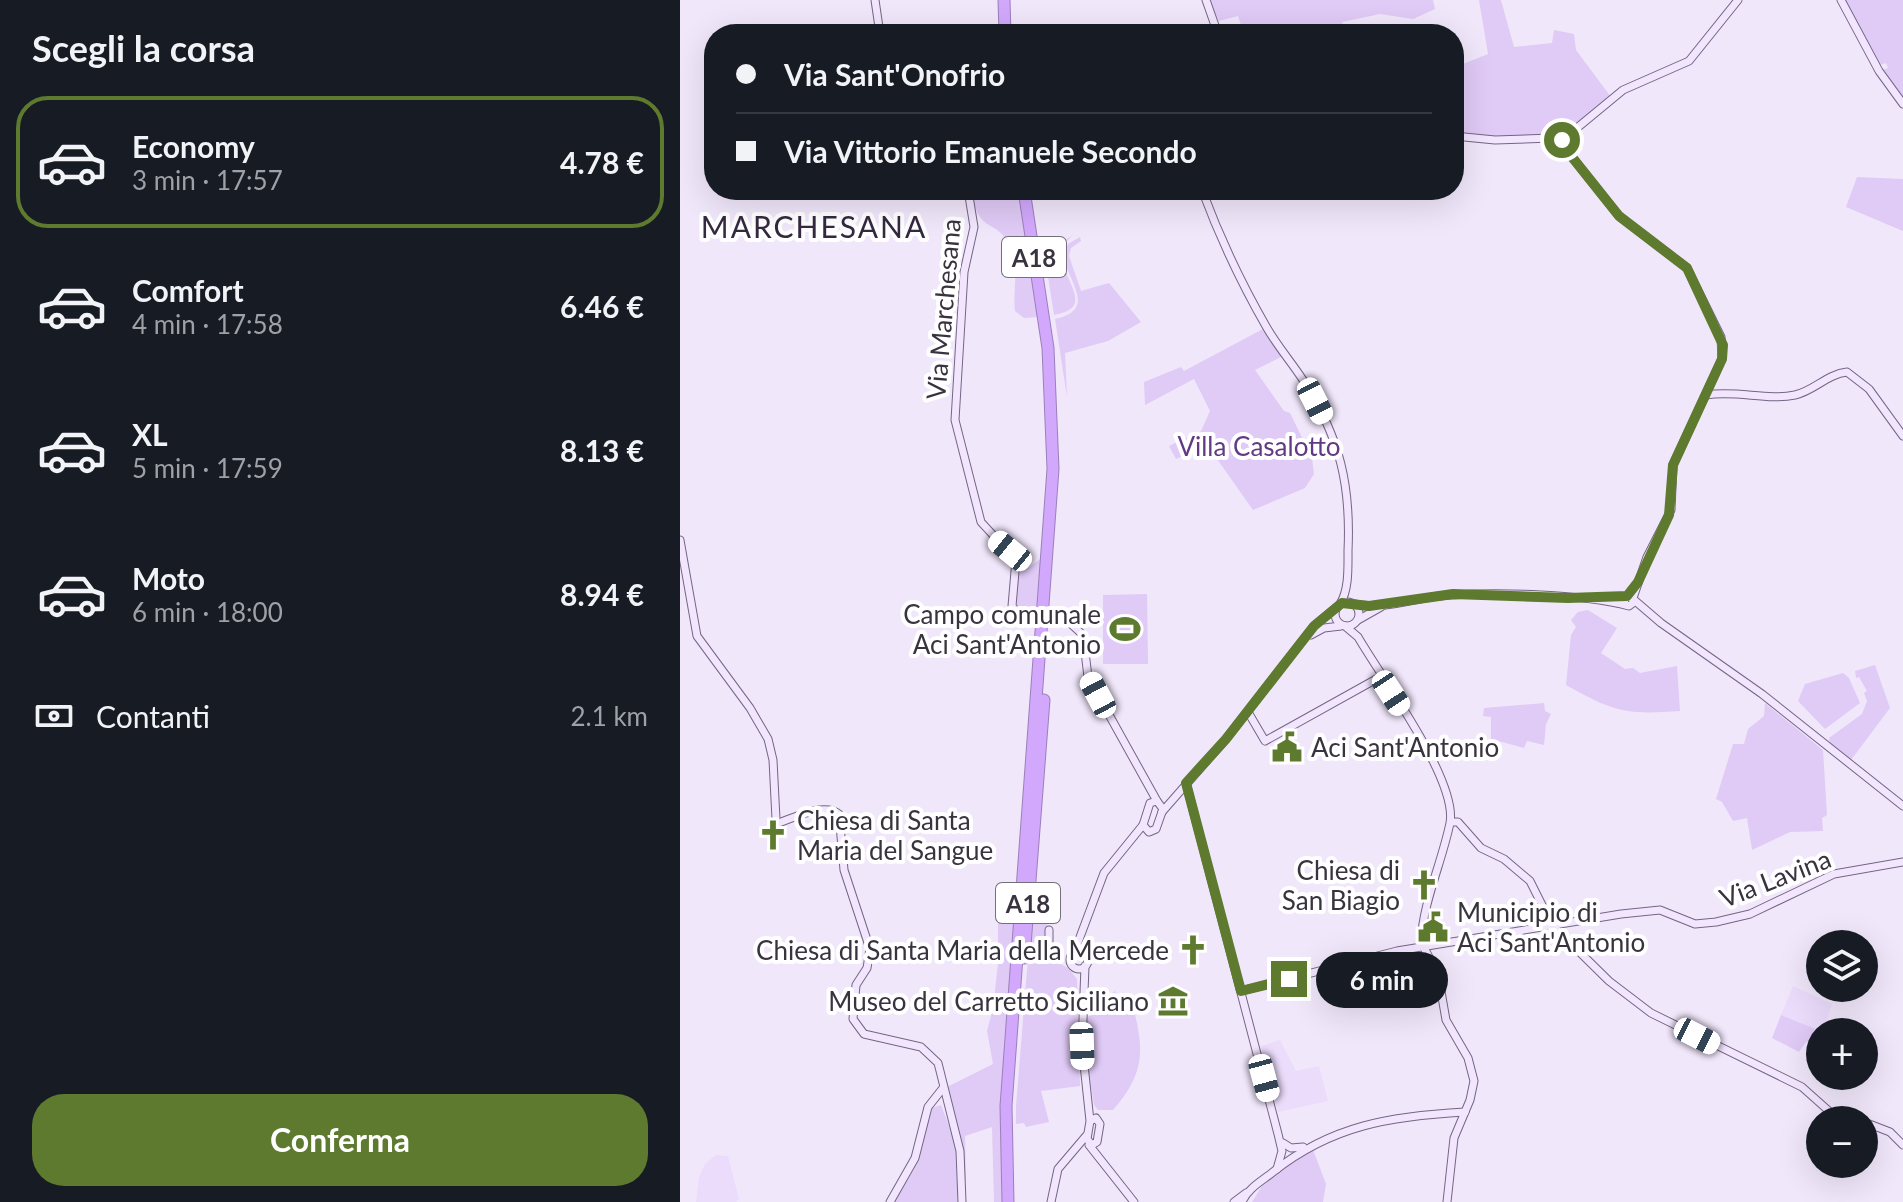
<!DOCTYPE html>
<html lang="it">
<meta charset="utf-8">
<style>
:root{--surface:#171b24;--page:#242831;--text:#f1f3f6;--muted:#9ea1a6;--line:#363941;--accent:#5e7a2f}
body{margin:0;font-family:Lato,sans-serif;background:var(--page);color:var(--text);height:100vh;display:flex;flex-direction:column;font-size:30px;white-space:nowrap}
*{box-sizing:border-box;margin:0}
p{font-size:26px;color:var(--muted)}
.icon{flex:none;width:44px;height:44px;fill:none;stroke:currentColor;stroke-width:2;stroke-linecap:round;stroke-linejoin:round}
.map{position:relative;flex:1;overflow:hidden}
.panel{display:flex;flex-direction:column;background:var(--surface);width:680px}
.panel>*{flex:none}
.hud{position:absolute;left:24px;top:24px;width:760px;height:176px;border-radius:32px;box-shadow:0 8px 32px #0002;display:grid;align-content:center;height:176px;padding:0 32px;background:var(--surface)}
.buttons{position:absolute;left:1126px;top:930px;display:grid;gap:16px}
.buttons a{display:grid;place-items:center;width:72px;height:72px;border-radius:50%;background:var(--surface);box-shadow:0 8px 32px #0002;font-size:40px}
.end{position:absolute;width:36px;height:36px;margin:-18px;border:10px solid #5e7a2f;background:#fff;box-shadow:0 0 0 4px #fff}
.from{border-radius:50%}
.bubble{position:absolute;height:56px;border-radius:28px;background:var(--surface);box-shadow:0 8px 32px #0002;font-size:26px;font-weight:700;line-height:56px;text-align:center}
.car{position:absolute;width:24px;height:48px;margin:-24px -12px;border-radius:10px;box-shadow:0 0 6px 2px #0007;background:linear-gradient(#fff 24%,#345 0 40%,#fff 0 76%,#345 0 86%,#fff 0)}
.hud b{display:flex;align-items:center;gap:28px;height:76px;font-size:30px}
.hud b+b{border-top:2px solid var(--line)}
.hud i{width:20px;height:20px;background:var(--text)}
ul{padding:0;list-style:none}
li{display:flex;align-items:center;gap:24px;height:132px;margin:0 16px 12px;padding:0 16px;border:4px solid transparent;border-radius:32px}
li div{flex:1}
li b{display:block;font-size:30px}
li em{font-style:normal;font-weight:700}
li.selected{border-color:var(--accent)}
li>.icon{width:72px;height:72px;stroke-width:1.5}
h2{padding:0 32px;font-size:36px;line-height:96px}
.pay{display:flex;align-items:center;gap:20px;height:88px;padding:0 32px;font-size:30px}
.pay p{margin-inline-start:auto}
.action{display:flex;gap:16px;margin-top:auto;padding:16px 32px}
.action a{flex:1;height:92px;border-radius:32px;background:var(--accent);color:#fff;font-size:32px;font-weight:700;line-height:92px;text-align:center}
main{display:flex;flex:1;min-height:0}
.map>svg:first-child{display:block}
.built{fill:#ecdcfc}
.green{fill:#e0caf6}
.lines{fill:none;stroke-linecap:round;stroke-linejoin:round}
.secondary-casing{stroke:#746683;stroke-width:9}
.highway-casing{stroke:#9c7fba;stroke-width:13}
.secondary{stroke:#f2e5fe;stroke-width:7}
.highway{stroke:#d2a8fc;stroke-width:11}
.secondary-bridge-casing{stroke:#746683;stroke-width:9;stroke-linecap:butt}
.secondary-bridge{stroke:#f2e5fe;stroke-width:7}
.route{stroke:#5e7a2f;stroke-width:10}
.labels{text-anchor:middle;dominant-baseline:central;stroke-width:8;stroke-linejoin:round;paint-order:stroke}
.shield{fill:#fff;stroke:#747079;stroke-width:2}
.shield-label{font-size:24px;font-weight:bold;fill:#39333f}
.street-label{font-size:26px;fill:#39333f;stroke:#fff}
.park-label{font-size:26px;fill:#623a83;stroke:#fff}
.poi-label{font-size:26px;fill:#39333f;stroke:#fff;text-anchor:end}
.quarter-label{font-size:30px;letter-spacing:2px;fill:#352841;stroke:#fff}
</style>
<main>
<section class="panel">
<h2>Scegli la corsa</h2>
<ul>
<li class="selected"><svg class="icon" aria-label="car" viewBox="0 0 24 24"><path d="M5 17H2v-5l4-1 3-4h7l3 4 3 1v5h-3M9 17h6M6 11h13"/><circle cx="7" cy="17" r="2"/><circle cx="17" cy="17" r="2"/></svg><div><b>Economy</b><p>3 min · 17:57</p></div><em>4.78 €</em></li>
<li><svg class="icon" aria-label="car" viewBox="0 0 24 24"><path d="M5 17H2v-5l4-1 3-4h7l3 4 3 1v5h-3M9 17h6M6 11h13"/><circle cx="7" cy="17" r="2"/><circle cx="17" cy="17" r="2"/></svg><div><b>Comfort</b><p>4 min · 17:58</p></div><em>6.46 €</em></li>
<li><svg class="icon" aria-label="car" viewBox="0 0 24 24"><path d="M5 17H2v-5l4-1 3-4h7l3 4 3 1v5h-3M9 17h6M6 11h13"/><circle cx="7" cy="17" r="2"/><circle cx="17" cy="17" r="2"/></svg><div><b>XL</b><p>5 min · 17:59</p></div><em>8.13 €</em></li>
<li><svg class="icon" aria-label="car" viewBox="0 0 24 24"><path d="M5 17H2v-5l4-1 3-4h7l3 4 3 1v5h-3M9 17h6M6 11h13"/><circle cx="7" cy="17" r="2"/><circle cx="17" cy="17" r="2"/></svg><div><b>Moto</b><p>6 min · 18:00</p></div><em>8.94 €</em></li>
</ul>
<div class="pay"><svg class="icon" aria-label="cash" viewBox="0 0 24 24"><path d="M3 7h18v10H3z"/><circle cx="12" cy="12" r="2"/></svg>Contanti<p>2.1 km</p></div>
<div class="action"><a>Conferma</a></div>
</section>
<div class="map">
<svg width="1223" height="1202" viewBox="0 0 1223 1202">
<rect width="100%" height="100%" fill="#f1e7fb"/>
<g class="built">
<path d="M 1113,986 L 1152,1004 L 1143,1032 L 1101,1015 Z"/>
<path d="M 600,1040 L 616,1071 L 639,1066 L 648,1101 L 598,1112 L 581,1046 Z"/>
<path d="M 36,1155 L 48,1156 L 59,1199 L 56,1202 L 16,1202 L 19,1177 L 25,1164 Z"/>
</g>
<g class="green">
<path d="M 529,0 L 753,0 L 755,9 L 733,19 L 700,14 L 662,22 L 666,34 L 564,34 L 558,16 L 539,21 Z"/>
<path d="M 799,0 L 821,0 L 834,47 L 872,43 L 874,30 L 894,34 L 896,50 L 931,97 C 917,109 903,124 887,132 C 859,144 804,136 774,132 C 774,109 783,89 778,66 L 808,54 Z"/>
<path d="M 1165,0 L 1223,0 L 1223,99 L 1203,70 L 1208,68 L 1206,63 L 1200,65 Z"/>
<path d="M 1177,177 L 1223,179 L 1223,231 L 1166,207 Z"/>
<path d="M 290,190 L 339,190 L 359,317 L 344,318 L 335,311 C 332,292 341,259 329,243 C 311,216 301,236 290,190 Z"/>
<path d="M 395,234 C 353,261 430,306 374,315 L 366,264 L 382,242 Z"/>
<path d="M 400,237 L 401,241 L 391,248 L 389,256 L 401,291 L 429,283 L 461,322 L 428,341 L 385,353 L 387,397 L 375,319 C 418,310 388,282 383,255 L 388,244 Z"/>
<path d="M 583,329 L 603,356 L 575,370 L 604,411 L 610,413 L 632,458 L 634,474 L 625,488 L 573,510 L 530,449 L 524,446 L 496,459 L 489,446 L 521,431 L 530,411 L 514,379 L 465,405 L 464,382 L 501,367 L 504,371 Z"/>
<path d="M 363,557 L 359,618 L 347,617 L 336,609 L 339,564 L 348,568 Z"/>
<path d="M 467,594 L 468,664 L 423,664 L 423,595 Z"/>
<path d="M 908,610 L 937,628 L 921,653 L 945,669 L 953,668 L 960,673 L 997,666 L 1000,711 C 946,715 934,712 886,685 L 891,635 L 896,627 L 891,620 L 898,612 Z"/>
<path d="M 1195,665 L 1210,708 L 1171,760 L 1150,743 L 1149,738 L 1182,714 L 1187,701 L 1184,693 L 1187,691 L 1179,677 L 1176,678 L 1175,671 Z"/>
<path d="M 1163,673 L 1169,678 L 1180,703 L 1145,729 L 1118,701 L 1125,684 Z"/>
<path d="M 864,703 L 865,711 L 871,714 L 866,724 L 864,745 L 847,741 L 844,748 L 811,739 L 811,717 L 803,716 L 804,708 Z"/>
<path d="M 1085,703 L 1143,750 L 1147,815 L 1142,818 L 1143,831 L 1110,832 L 1072,850 L 1067,818 L 1053,821 L 1042,802 L 1036,799 L 1053,744 L 1064,744 L 1068,729 L 1084,716 Z"/>
<path d="M 333,882 L 338,882 L 321,1127 L 324,1202 L 314,1202 L 312,1127 L 285,1136 L 286,1183 L 267,1087 L 313,1064 L 307,1031 L 313,1008 L 318,964 L 318,898 L 323,888 Z"/>
<path d="M 354,885 L 368,895 L 367,943 L 372,959 L 388,968 L 397,979 L 400,1086 L 361,1091 L 369,1122 L 346,1127 L 344,1123 L 336,1124 L 336,1106 Z"/>
<path d="M 435,991 L 440,1004 L 451,999 C 464,1047 467,1071 433,1110 L 418,1110 L 414,1105 L 406,1055 L 407,1017 L 426,1009 L 423,1000 Z"/>
<path d="M 1101,1015 L 1143,1032 L 1133,1044 L 1126,1042 L 1119,1052 L 1092,1038 Z"/>
<path d="M 261,1105 L 278,1150 L 280,1202 L 214,1202 L 235,1168 L 252,1108 Z"/>
<path d="M 632,1147 L 646,1184 L 643,1202 L 572,1202 L 582,1186 Z"/>
</g>
<g class="lines">
<g class="secondary-casing">
<g id="secondary">
<path d="M 195,0 L 200,34"/>
<path d="M 526,0 L 538,34"/>
<path d="M 1161,0 L 1199,71 L 1223,104"/>
<path d="M 774,136 L 815,140 L 872,138 L 880,142"/>
<path d="M 880,142 L 939,216 L 1007,268 L 1041,337 L 1042,359 L 993,465 L 991,510 L 967,557 L 953,598"/>
<path d="M 880,142 L 943,90 L 1009,61 L 1058,0"/>
<path d="M 288,190 L 294,227 L 284,272 L 275,420 L 301,522 L 336,560 L 332,606 L 341,617 L 351,619"/>
<path d="M 522,190 C 540,238 561,283 587,328 C 598,347 613,364 625,383 C 660,439 671,485 668,551 C 668,568 669,590 660,604"/>
<path d="M 1026,395 C 1058,390 1087,401 1115,395 C 1134,391 1147,374 1167,372 L 1189,389 L 1223,436"/>
<path d="M 0,540 L 17,636 L 70,708 L 88,739 L 93,760 L 96,819"/>
<path d="M 953,599 L 981,623 L 1082,694 L 1223,806"/>
<circle cx="667" cy="614" r="12"/>
<path d="M 674,604 C 706,611 739,596 771,595 C 821,592 902,594 949,606 L 953,603 L 952,597 L 944,597 L 945,605"/>
<path d="M 678,620 L 701,607"/>
<path d="M 381,621 L 391,624 L 403,635 L 408,677 L 477,801"/>
<path d="M 665,626 L 678,637 C 701,677 778,780 770,823 C 762,862 743,902 741,942 L 758,974 L 766,1020 L 788,1058 L 794,1081 L 790,1100 L 774,1138 L 767,1202"/>
<path d="M 631,635 L 644,628 L 661,626"/>
<path d="M 568,712 L 585,741 L 700,677"/>
<path d="M 506,783 L 598,1134 L 602,1151 L 597,1169"/>
<path d="M 477,801 L 483,809 L 476,829 L 469,832 L 463,825 L 470,803 Z"/>
<path d="M 482,812 L 546,739 L 634,626 L 659,605"/>
<path d="M 771,822 L 778,822 L 801,848 L 824,859 L 850,881 L 872,925 L 929,981 L 971,1013 L 1122,1087 L 1159,1120"/>
<path d="M 96,824 C 113,818 144,802 159,814 L 164,870 L 190,949 L 187,968 L 176,985 L 173,1019 L 184,1034 L 241,1047 L 258,1063 L 280,1151 L 282,1202"/>
<path d="M 369,930 L 369,949 L 374,958"/>
<circle cx="399" cy="960" r="9"/>
<path d="M 394,953 L 424,873 L 463,825"/>
<path d="M 405,966 L 402,1046 L 410,1121 L 407,1139 L 412,1145 L 417,1142 L 420,1124 L 416,1118 L 410,1121"/>
<path d="M 561,991 L 717,951 L 941,914 L 980,910 L 1015,924 L 1036,922 L 1070,914 L 1154,874 L 1223,862"/>
<path d="M 1184,1122 L 1210,1132 L 1223,1145"/>
<path d="M 603,1143 L 611,1148 L 623,1147"/>
<path d="M 409,1145 L 454,1202"/>
<path d="M 210,1202 L 235,1158 L 248,1107 L 263,1088"/>
<path d="M 371,1202 L 378,1169 L 406,1136"/>
<path d="M 554,1202 L 566,1193"/>
<path d="M 562,1202 C 568,1188 582,1181 593,1172 C 652,1125 712,1116 785,1112"/>
</g>
</g>
<g class="highway-casing">
<g id="highway">
<path d="M 324,0 L 325,34"/>
<path d="M 344,958 L 364,700"/>
<path d="M 328,1202 L 326,1106 L 373,469 L 368,348 L 344,190"/>
</g>
</g>
<use href="#secondary" class="secondary"/>
<use href="#highway" class="highway"/>
<g class="secondary-bridge-casing">
<path id="secondary-bridge" d="M 351,619 L 381,621"/>
</g>
<use href="#secondary-bridge" class="secondary-bridge"/>
</g>
<g class="lines">
<path class="route" d="M 609,979 L 561,991 L 506,783 L 546,739 L 634,626 L 662,603 L 689,606 L 773,594 L 888,598 L 947,596 L 958,582 L 989,515 L 993,465 L 1042,359 L 1043,345 L 1007,268 L 939,216 L 880,142 L 882,140"/>
</g>
<defs>
<g id="stadium-bare" transform="scale(2.4)"><path d="M0-5a6.5 5 0 1 0 0 10a6.5 5 0 1 0 0-10ZM-3.5-1.8h7v3.6h-7Z" fill="#5e7a2f" stroke="#fff" stroke-width="2.5" paint-order="stroke"/></g>
<g id="civic-bare" transform="scale(2.4)"><path d="M-.6-6.5H3V-4.5H.6V-3L4-1V1h2V6H-6V1h2V-1L-.6-3ZM-1.2 2.5V6h2.4V2.5Z" fill="#5e7a2f" stroke="#fff" stroke-width="2.5" paint-order="stroke"/></g>
<g id="church-bare" transform="scale(2.4)"><path d="M-1.2-6h2.4v3.5h3.3v2.4h-3.3V6h-2.4V-.1h-3.3v-2.4h3.3Z" fill="#5e7a2f" stroke="#fff" stroke-width="2.5" paint-order="stroke"/></g>
<g id="museum-bare" transform="scale(2.4)"><path d="M0-6L6-3V-2H-6V-3ZM-5-1h2V3h-2ZM-1-1h2V3h-2ZM3-1h2V3H3ZM-6 4H6V6H-6Z" fill="#5e7a2f" stroke="#fff" stroke-width="2.5" paint-order="stroke"/></g>
</defs>
<g fill-rule="evenodd">
<use href="#stadium-bare" x="445" y="629"/>
<use href="#civic-bare" x="607" y="747"/>
<use href="#church-bare" x="93" y="835"/>
<use href="#church-bare" x="744" y="885"/>
<use href="#civic-bare" x="753" y="927"/>
<use href="#church-bare" x="513" y="950"/>
<use href="#museum-bare" x="493" y="1001"/>
</g>
<g class="labels">
<g class="shield">
<rect x="322" y="237" width="64" height="40" rx="6"/>
<rect x="316" y="883" width="64" height="40" rx="6"/>
</g>
<g class="shield-label">
<text x="354" y="257">A18</text>
<text x="348" y="903">A18</text>
</g>
<g class="street-label">
<text transform="translate(263 309) rotate(-85)">Via Marchesana</text>
<text transform="translate(1095 878) rotate(-21)">Via Lavina</text>
</g>
<g class="park-label">
<text x="579" y="446">Villa Casalotto</text>
</g>
<g class="poi-label">
<text x="421" y="614">Campo comunale<tspan x="421" dy="30">Aci Sant'Antonio</tspan></text>
<text x="631" y="747" text-anchor="start">Aci Sant'Antonio</text>
<text x="117" y="820" text-anchor="start">Chiesa di Santa<tspan x="117" dy="30">Maria del Sangue</tspan></text>
<text x="720" y="870">Chiesa di<tspan x="720" dy="30">San Biagio</tspan></text>
<text x="777" y="912" text-anchor="start">Municipio di<tspan x="777" dy="30">Aci Sant'Antonio</tspan></text>
<text x="489" y="950">Chiesa di Santa Maria della Mercede</text>
<text x="469" y="1001">Museo del Carretto Siciliano</text>
</g>
<g class="quarter-label">
<text x="134" y="226">MARCHESANA</text>
</g>
</g>
</svg>
<div class="buttons">
<a><svg class="icon" aria-label="layers" viewBox="0 0 24 24"><path d="M12 4l9 5-9 5-9-5zM3 14l9 5 9-5"/></svg></a>
<a>+</a>
<a>−</a>
</div>
<i class="end from" style="left:882px;top:140px"></i>
<i class="end" style="left:609px;top:979px"></i>
<div class="bubble" style="left:636px;top:952px;width:132px">6 min</div>
<i class="car" style="left:635px;top:401px;rotate:153deg"></i>
<i class="car" style="left:330px;top:551px;rotate:309deg"></i>
<i class="car" style="left:711px;top:693px;rotate:147deg"></i>
<i class="car" style="left:418px;top:695px;rotate:332deg"></i>
<i class="car" style="left:1017px;top:1036px;rotate:117deg"></i>
<i class="car" style="left:402px;top:1046px;rotate:178deg"></i>
<i class="car" style="left:584px;top:1078px;rotate:165deg"></i>
<div class="hud">
<b><i class="from"></i>Via Sant'Onofrio</b>
<b><i></i>Via Vittorio Emanuele Secondo</b>
</div>
</div>
</main>
